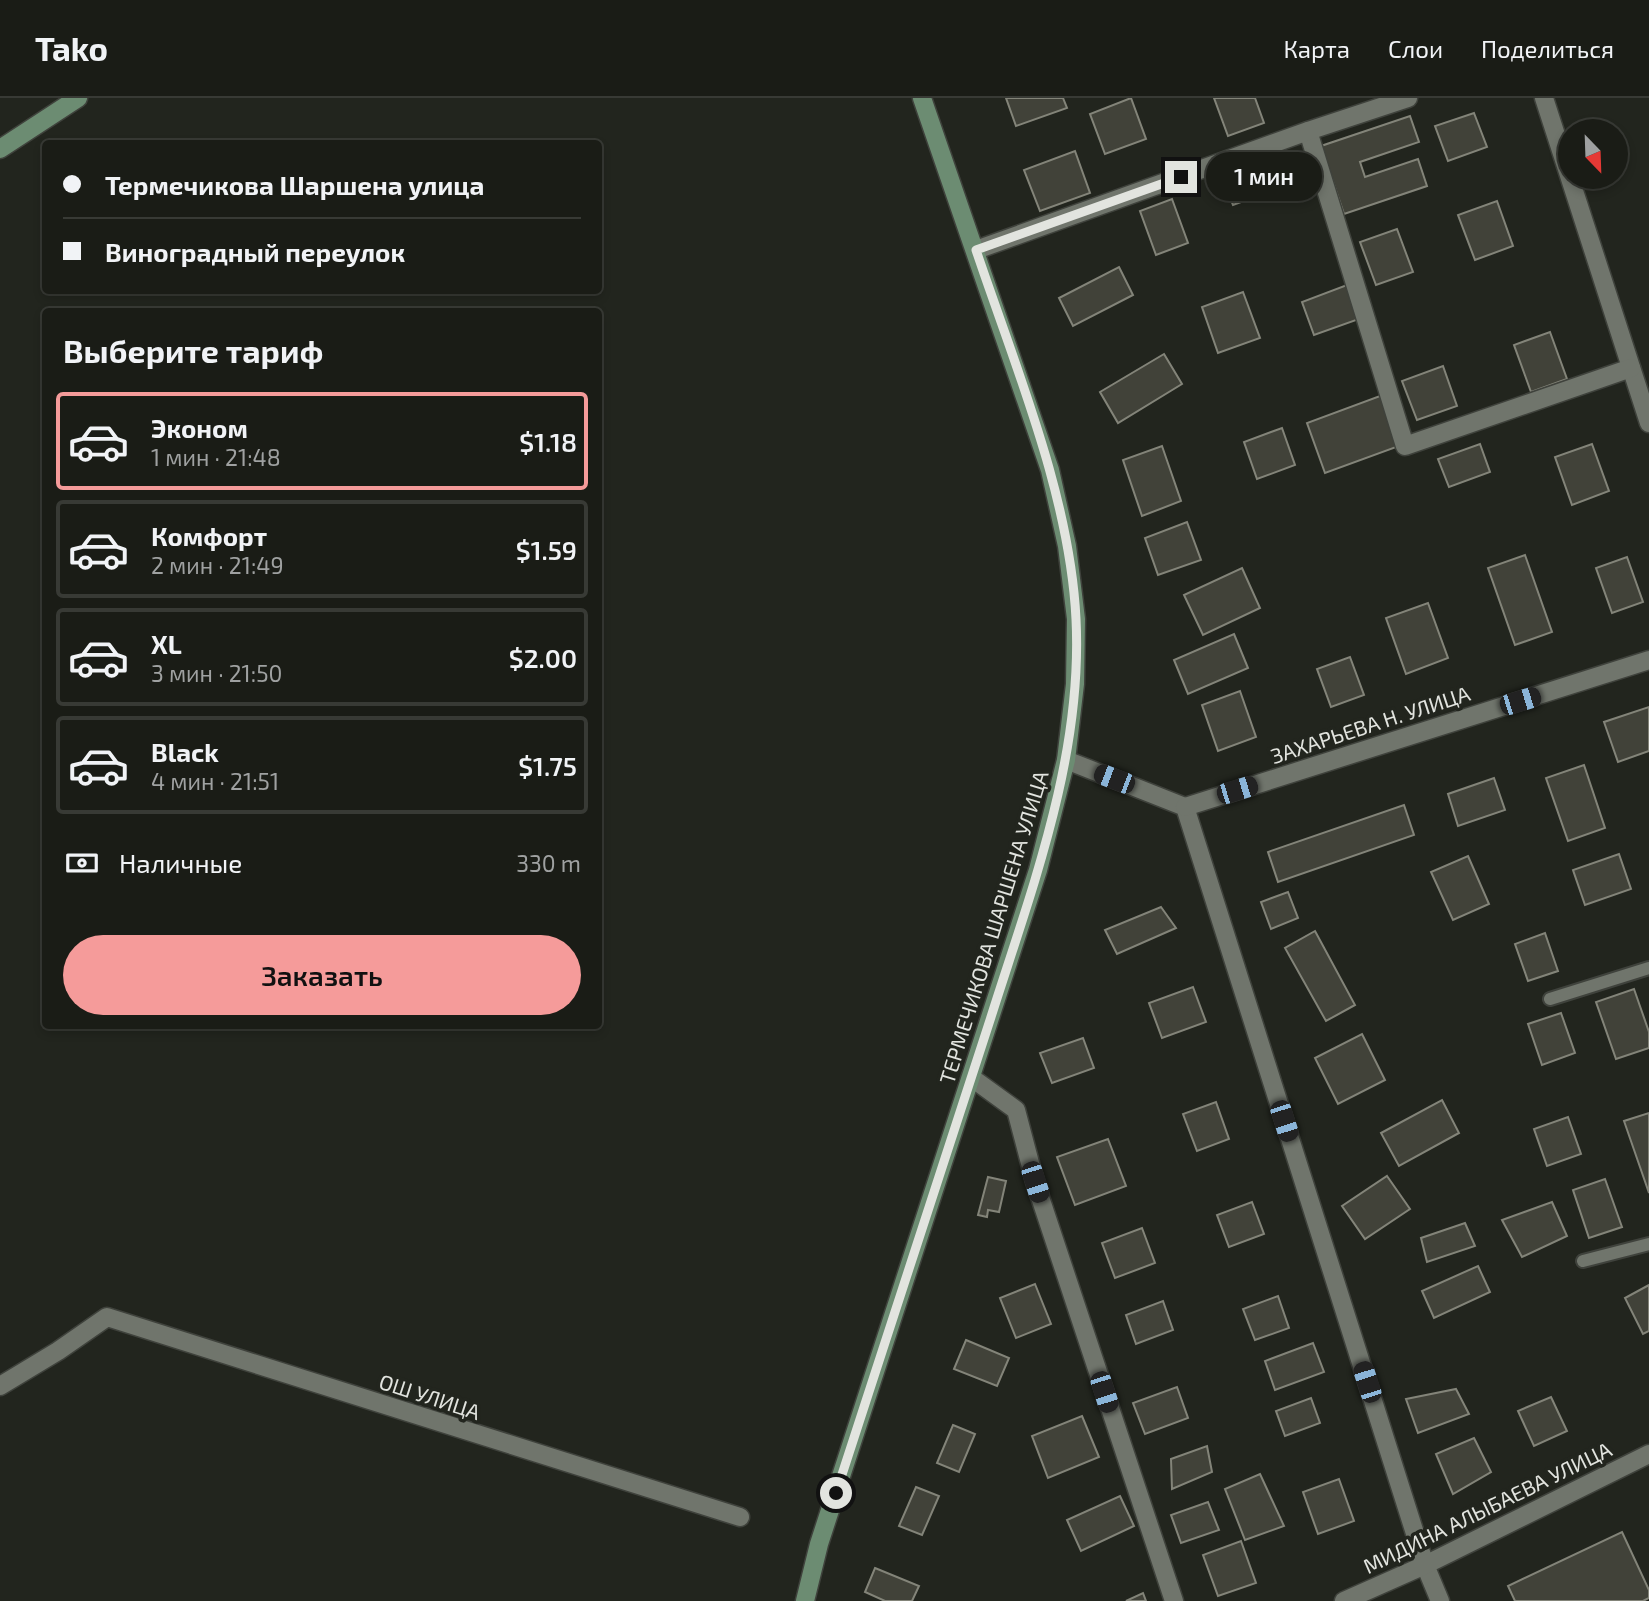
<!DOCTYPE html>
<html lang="ru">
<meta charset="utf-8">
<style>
:root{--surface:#1a1c16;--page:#272923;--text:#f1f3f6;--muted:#9fa1a1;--line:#383a35;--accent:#f59b9a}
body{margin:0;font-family:"Exo 2",sans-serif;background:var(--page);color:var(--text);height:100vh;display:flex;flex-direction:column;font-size:26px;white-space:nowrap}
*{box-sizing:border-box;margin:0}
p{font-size:23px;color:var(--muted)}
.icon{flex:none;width:38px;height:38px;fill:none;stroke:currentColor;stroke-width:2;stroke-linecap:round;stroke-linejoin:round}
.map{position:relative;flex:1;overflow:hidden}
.panel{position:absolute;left:42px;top:210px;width:560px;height:721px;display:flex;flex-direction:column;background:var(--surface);border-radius:7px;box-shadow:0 4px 10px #0003,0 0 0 2px var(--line)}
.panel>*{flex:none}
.guide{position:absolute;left:42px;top:42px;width:560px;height:154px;border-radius:7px;box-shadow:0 4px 10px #0003,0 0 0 2px var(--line);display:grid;align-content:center;height:154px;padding:0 21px;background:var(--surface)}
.needle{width:46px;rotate:157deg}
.buttons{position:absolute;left:1558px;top:21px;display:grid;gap:14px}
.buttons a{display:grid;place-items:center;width:70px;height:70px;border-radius:50%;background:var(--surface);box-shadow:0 4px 10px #0003,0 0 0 2px var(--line);font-size:35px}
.end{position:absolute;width:32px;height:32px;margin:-16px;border:9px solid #e2e4df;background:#111;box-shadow:0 0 0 4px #111}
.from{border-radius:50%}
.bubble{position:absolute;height:49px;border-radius:24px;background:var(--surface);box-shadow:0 4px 10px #0003,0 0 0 2px var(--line);font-size:23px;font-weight:600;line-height:49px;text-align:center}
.car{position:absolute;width:21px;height:42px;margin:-21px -10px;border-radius:9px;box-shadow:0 0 5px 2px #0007;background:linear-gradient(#222 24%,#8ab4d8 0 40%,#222 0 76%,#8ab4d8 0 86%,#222 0)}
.guide b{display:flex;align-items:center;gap:24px;height:66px;font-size:26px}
.guide b+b{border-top:2px solid var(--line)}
.guide i{width:18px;height:18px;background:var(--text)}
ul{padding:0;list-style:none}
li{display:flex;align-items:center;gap:21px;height:98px;margin:0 14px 10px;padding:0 7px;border:4px solid var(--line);border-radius:7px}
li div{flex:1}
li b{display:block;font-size:26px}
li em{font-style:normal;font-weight:600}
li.active{border-color:var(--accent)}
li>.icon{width:63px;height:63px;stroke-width:1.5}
h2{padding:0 21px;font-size:32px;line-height:84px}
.pay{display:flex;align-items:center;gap:18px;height:77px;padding:0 21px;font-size:26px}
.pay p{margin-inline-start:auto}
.cta{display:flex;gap:14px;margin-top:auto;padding:14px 21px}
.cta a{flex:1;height:80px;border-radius:42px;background:var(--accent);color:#111;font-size:28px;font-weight:600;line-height:80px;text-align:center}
header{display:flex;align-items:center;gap:42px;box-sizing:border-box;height:98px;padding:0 35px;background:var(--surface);border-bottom:2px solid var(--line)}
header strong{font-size:33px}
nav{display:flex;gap:38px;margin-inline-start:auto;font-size:24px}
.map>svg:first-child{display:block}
.building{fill:#414239;stroke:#838479;stroke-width:2}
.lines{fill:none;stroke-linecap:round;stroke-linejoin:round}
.lane-casing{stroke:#3f423c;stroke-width:16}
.street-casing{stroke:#3f423c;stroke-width:21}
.secondary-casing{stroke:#3f423c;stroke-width:21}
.lane{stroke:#70756c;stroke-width:12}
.street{stroke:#70756c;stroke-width:18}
.secondary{stroke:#6c8c72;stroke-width:18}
.route{stroke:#e2e4df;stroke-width:9}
.labels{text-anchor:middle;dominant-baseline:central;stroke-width:7;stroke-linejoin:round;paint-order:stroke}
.street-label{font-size:21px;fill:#e2e4df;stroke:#22251e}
</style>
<header>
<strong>Tako</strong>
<nav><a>Карта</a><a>Слои</a><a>Поделиться</a></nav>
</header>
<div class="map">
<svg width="1649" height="1503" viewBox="0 0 1649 1503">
<rect width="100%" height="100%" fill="#22251e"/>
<g class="building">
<path d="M 1006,0 L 1063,0 L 1067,10 L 1016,28 Z"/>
<path d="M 1131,0 L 1146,41 L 1105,56 L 1090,16 Z"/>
<path d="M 1214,0 L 1255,0 L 1264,25 L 1228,38 Z"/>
<path d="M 1474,15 L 1487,49 L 1448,63 L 1435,28 Z"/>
<path d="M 1410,18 L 1419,44 L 1360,64 L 1365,79 L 1418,61 L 1427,88 L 1344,116 L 1321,48 Z"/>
<path d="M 1075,53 L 1090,95 L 1040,113 L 1024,72 Z"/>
<path d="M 1255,63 L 1269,94 L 1233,107 L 1220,76 Z"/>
<path d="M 1172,101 L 1188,145 L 1156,157 L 1140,113 Z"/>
<path d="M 1497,103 L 1513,148 L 1475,162 L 1458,117 Z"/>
<path d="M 1397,131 L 1413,174 L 1376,187 L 1360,144 Z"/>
<path d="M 1119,169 L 1133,197 L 1073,228 L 1059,200 Z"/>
<path d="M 1347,187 L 1359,221 L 1314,237 L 1302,204 Z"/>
<path d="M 1243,194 L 1260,240 L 1218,255 L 1202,209 Z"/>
<path d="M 1550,234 L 1567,281 L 1531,294 L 1514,247 Z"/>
<path d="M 1164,256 L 1182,286 L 1118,325 L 1100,294 Z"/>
<path d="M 1443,268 L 1457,308 L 1417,322 L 1402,283 Z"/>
<path d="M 1380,298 L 1399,348 L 1325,375 L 1307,325 Z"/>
<path d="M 1282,330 L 1295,367 L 1257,381 L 1244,344 Z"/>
<path d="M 1480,346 L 1490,374 L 1449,389 L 1438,361 Z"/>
<path d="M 1592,346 L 1609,393 L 1572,407 L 1555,359 Z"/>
<path d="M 1162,348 L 1181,403 L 1142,418 L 1123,362 Z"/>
<path d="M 1187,424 L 1201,462 L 1158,477 L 1145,440 Z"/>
<path d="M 1525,457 L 1552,534 L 1515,547 L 1488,470 Z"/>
<path d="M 1627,459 L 1643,504 L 1612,515 L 1596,470 Z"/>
<path d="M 1242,470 L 1260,510 L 1203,537 L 1184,497 Z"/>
<path d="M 1428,505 L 1448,560 L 1406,576 L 1386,520 Z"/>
<path d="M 1234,536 L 1248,570 L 1188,596 L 1174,562 Z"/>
<path d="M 1350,559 L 1364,597 L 1331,609 L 1317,571 Z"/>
<path d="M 1240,593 L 1256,639 L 1218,653 L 1202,607 Z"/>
<path d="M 1649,609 L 1649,653 L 1618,664 L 1604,624 Z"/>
<path d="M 1584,667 L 1605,730 L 1568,743 L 1546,680 Z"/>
<path d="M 1494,680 L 1505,712 L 1458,728 L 1448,696 Z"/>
<path d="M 1404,707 L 1414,737 L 1278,784 L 1268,754 Z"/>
<path d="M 1619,756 L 1631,791 L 1585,807 L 1573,772 Z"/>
<path d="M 1468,758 L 1489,806 L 1453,822 L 1431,774 Z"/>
<path d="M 1288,794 L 1298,820 L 1271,831 L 1261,804 Z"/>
<path d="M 1161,809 L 1176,830 L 1117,856 L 1105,832 Z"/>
<path d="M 1315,833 L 1355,907 L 1326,923 L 1285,850 Z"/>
<path d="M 1545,835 L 1558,873 L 1528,883 L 1515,846 Z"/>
<path d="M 1193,889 L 1206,924 L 1162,940 L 1149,905 Z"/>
<path d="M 1634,891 L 1649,934 L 1649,950 L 1616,961 L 1596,904 Z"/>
<path d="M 1561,915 L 1575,955 L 1542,967 L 1528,926 Z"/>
<path d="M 1362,936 L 1385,982 L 1338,1006 L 1315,960 Z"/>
<path d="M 1083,940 L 1094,970 L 1052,985 L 1040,955 Z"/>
<path d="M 1442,1002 L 1459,1035 L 1399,1068 L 1381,1035 Z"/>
<path d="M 1216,1004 L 1229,1041 L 1197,1053 L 1183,1016 Z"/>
<path d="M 1649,1015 L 1649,1095 L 1624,1023 Z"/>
<path d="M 1568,1019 L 1581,1056 L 1547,1068 L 1534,1031 Z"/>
<path d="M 1108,1041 L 1126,1088 L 1075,1107 L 1057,1059 Z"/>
<path d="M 1387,1078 L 1410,1111 L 1365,1141 L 1342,1108 Z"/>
<path d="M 988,1079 L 1006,1083 L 999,1114 L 988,1112 L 987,1119 L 978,1117 Z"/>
<path d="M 1605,1081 L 1622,1129 L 1589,1140 L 1573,1092 Z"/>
<path d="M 1252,1104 L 1264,1136 L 1229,1149 L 1217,1117 Z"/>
<path d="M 1552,1104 L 1567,1138 L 1522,1159 L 1502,1122 Z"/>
<path d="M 1465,1125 L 1475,1148 L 1427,1164 L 1421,1140 Z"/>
<path d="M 1142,1130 L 1155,1165 L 1115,1180 L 1102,1145 Z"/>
<path d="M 1478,1168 L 1490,1194 L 1434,1220 L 1422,1193 Z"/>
<path d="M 1035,1186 L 1051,1226 L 1016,1240 L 1000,1200 Z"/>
<path d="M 1649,1187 L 1649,1233 L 1643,1236 L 1625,1200 Z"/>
<path d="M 1278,1198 L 1289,1230 L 1255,1242 L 1243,1211 Z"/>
<path d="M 1163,1203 L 1173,1232 L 1136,1246 L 1126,1217 Z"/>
<path d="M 966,1242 L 1009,1260 L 997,1288 L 954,1271 Z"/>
<path d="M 1313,1245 L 1324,1274 L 1275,1292 L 1265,1263 Z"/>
<path d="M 1177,1289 L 1188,1320 L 1145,1336 L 1133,1305 Z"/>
<path d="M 1456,1291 L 1469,1316 L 1418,1335 L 1406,1301 Z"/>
<path d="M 1551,1299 L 1567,1333 L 1534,1348 L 1518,1313 Z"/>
<path d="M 1311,1300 L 1320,1325 L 1285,1338 L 1276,1313 Z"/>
<path d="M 1082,1318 L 1099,1359 L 1048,1380 L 1032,1338 Z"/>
<path d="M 953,1327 L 975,1336 L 959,1374 L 937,1365 Z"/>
<path d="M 1474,1340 L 1491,1374 L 1453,1396 L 1436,1356 Z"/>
<path d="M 1207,1348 L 1212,1374 L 1172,1391 L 1171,1361 Z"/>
<path d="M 1260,1376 L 1284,1428 L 1245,1442 L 1225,1391 Z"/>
<path d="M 1339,1381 L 1354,1423 L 1318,1436 L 1303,1394 Z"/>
<path d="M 916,1389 L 939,1398 L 922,1437 L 899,1428 Z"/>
<path d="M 1120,1398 L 1134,1428 L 1081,1453 L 1067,1422 Z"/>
<path d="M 1208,1404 L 1219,1432 L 1181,1445 L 1171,1417 Z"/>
<path d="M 1622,1434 L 1649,1492 L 1649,1500 L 1643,1503 L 1515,1503 L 1508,1488 Z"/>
<path d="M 1241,1443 L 1256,1485 L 1218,1498 L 1203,1457 Z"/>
<path d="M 875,1470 L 919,1488 L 912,1503 L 885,1503 L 865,1494 Z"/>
<path d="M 1143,1495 L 1146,1503 L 1126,1503 Z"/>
</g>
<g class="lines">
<g class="lane-casing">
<g id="lane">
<path d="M 1550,901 L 1649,870"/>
<path d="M 1583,1163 L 1649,1146"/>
</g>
</g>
<g class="street-casing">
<g id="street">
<path d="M 1544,0 L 1649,325"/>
<path d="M 1308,33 L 1405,348 L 1631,270"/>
<path d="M 976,152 L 1308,33 L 1408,0"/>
<path d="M 1066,662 L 1185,709 L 1425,1467 L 1440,1503"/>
<path d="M 1185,709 L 1649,562"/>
<path d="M 972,980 L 1016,1012 L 1035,1084 L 1174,1503"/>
<path d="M 0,1288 L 58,1253 L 107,1219 L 740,1419"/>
<path d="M 1344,1503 L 1425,1467 L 1649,1356"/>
</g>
</g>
<g class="secondary-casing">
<g id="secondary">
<path d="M 0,51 L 78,0"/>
<path d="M 805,1503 L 819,1446 L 1038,772 L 1066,662 L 1075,586 L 1076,521 L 1067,448 L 1050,372 L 922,0"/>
</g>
</g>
<use href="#lane" class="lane"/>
<use href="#street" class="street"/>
<use href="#secondary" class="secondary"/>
</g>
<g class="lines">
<path class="route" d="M 836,1395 C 887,1236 940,1078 991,919 C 1032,790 1083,658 1076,521 C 1070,398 1015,268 976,152 L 1181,79"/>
</g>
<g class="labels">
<g class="street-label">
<text transform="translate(1370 626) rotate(-18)">ЗАХАРЬЕВА Н. УЛИЦА</text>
<text transform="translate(993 829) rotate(-73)">ТЕРМЕЧИКОВА ШАРШЕНА УЛИЦА</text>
<text transform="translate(430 1298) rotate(18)">ОШ УЛИЦА</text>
<text transform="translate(1487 1409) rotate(-26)">МИДИНА АЛЫБАЕВА УЛИЦА</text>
</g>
</g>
</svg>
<div class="buttons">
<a><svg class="needle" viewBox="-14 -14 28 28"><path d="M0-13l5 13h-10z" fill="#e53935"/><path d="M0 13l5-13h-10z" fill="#9fa1a1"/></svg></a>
</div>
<i class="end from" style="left:836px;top:1395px"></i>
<i class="end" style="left:1181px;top:79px"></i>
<div class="bubble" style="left:1206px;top:54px;width:116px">1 мин</div>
<i class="car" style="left:1520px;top:603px;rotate:73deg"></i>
<i class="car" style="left:1114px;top:681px;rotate:291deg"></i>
<i class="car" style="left:1237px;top:692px;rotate:73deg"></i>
<i class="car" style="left:1284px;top:1023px;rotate:162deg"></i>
<i class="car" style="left:1035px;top:1084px;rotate:162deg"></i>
<i class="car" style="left:1367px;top:1284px;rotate:342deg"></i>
<i class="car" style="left:1104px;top:1294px;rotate:162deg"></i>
<div class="guide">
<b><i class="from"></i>Термечикова Шаршена улица</b>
<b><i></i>Виноградный переулок</b>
</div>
<section class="panel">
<h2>Выберите тариф</h2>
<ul>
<li class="active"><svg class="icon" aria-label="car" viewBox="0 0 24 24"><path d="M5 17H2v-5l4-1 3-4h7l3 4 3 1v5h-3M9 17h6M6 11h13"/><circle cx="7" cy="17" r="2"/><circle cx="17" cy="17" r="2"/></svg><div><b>Эконом</b><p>1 мин · 21:48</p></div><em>$1.18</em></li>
<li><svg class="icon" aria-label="car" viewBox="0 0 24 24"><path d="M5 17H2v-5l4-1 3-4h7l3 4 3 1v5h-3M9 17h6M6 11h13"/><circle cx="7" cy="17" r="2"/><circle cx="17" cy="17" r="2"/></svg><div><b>Комфорт</b><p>2 мин · 21:49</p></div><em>$1.59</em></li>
<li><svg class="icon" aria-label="car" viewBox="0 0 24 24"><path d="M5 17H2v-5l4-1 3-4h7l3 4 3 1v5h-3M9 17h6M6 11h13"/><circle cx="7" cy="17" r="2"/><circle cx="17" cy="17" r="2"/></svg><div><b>XL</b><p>3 мин · 21:50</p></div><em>$2.00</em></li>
<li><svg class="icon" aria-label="car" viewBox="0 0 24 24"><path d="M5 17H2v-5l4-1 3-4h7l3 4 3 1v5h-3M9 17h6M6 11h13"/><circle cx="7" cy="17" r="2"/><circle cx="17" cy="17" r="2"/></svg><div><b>Black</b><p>4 мин · 21:51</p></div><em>$1.75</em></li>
</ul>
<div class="pay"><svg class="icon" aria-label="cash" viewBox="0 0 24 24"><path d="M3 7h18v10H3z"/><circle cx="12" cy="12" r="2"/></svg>Наличные<p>330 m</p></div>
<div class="cta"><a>Заказать</a></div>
</section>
</div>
